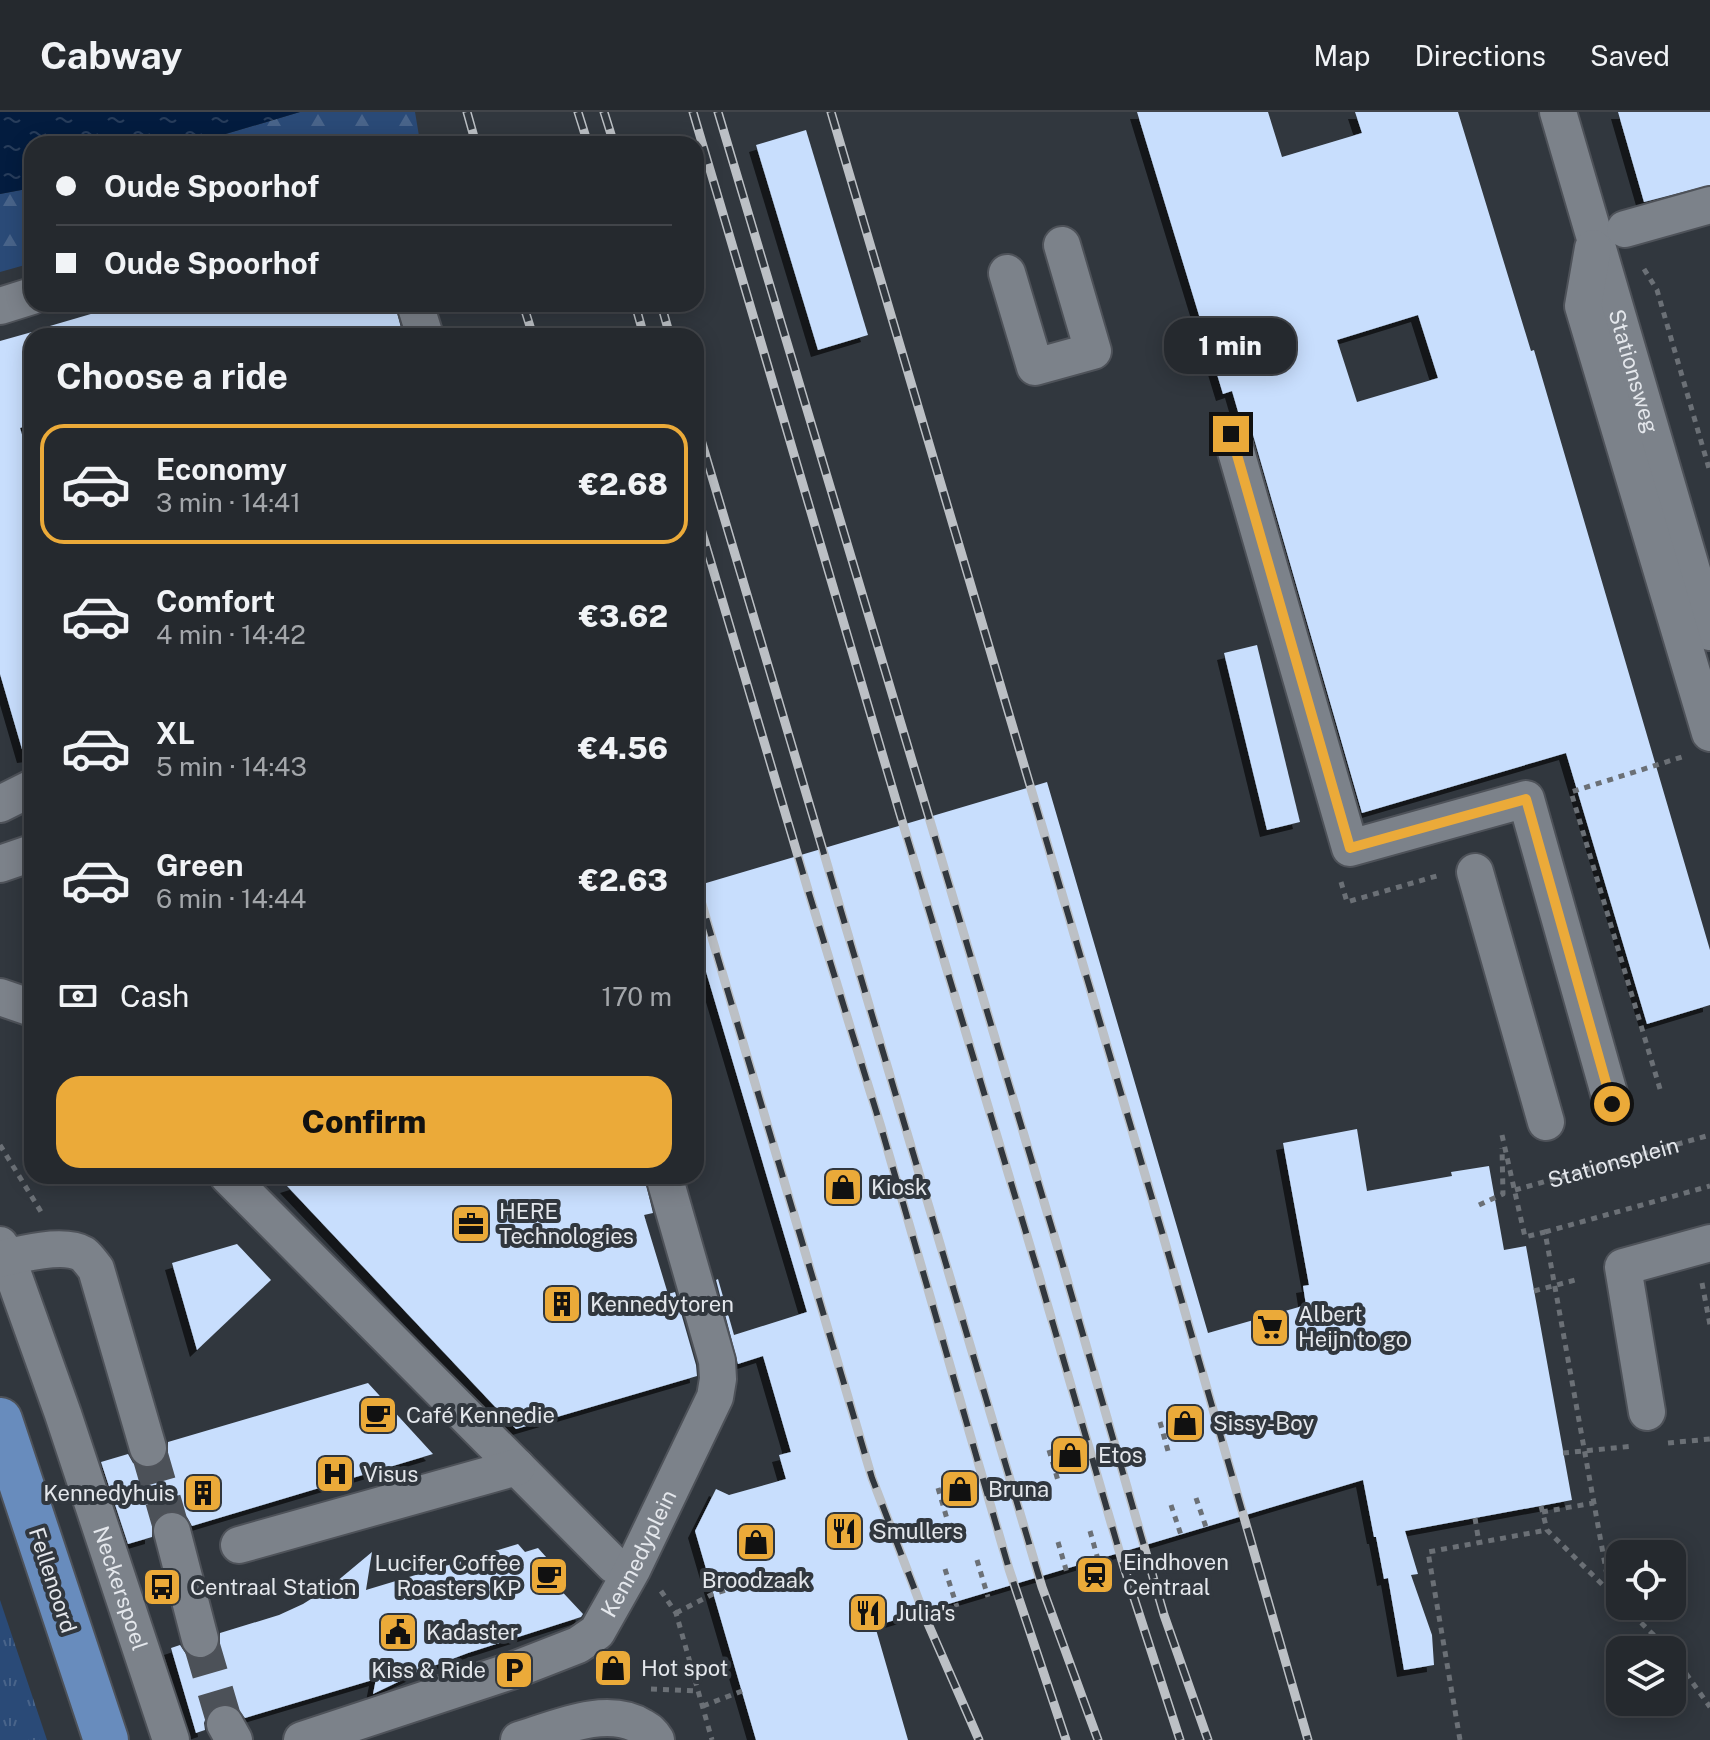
<!DOCTYPE html>
<meta charset="utf-8">
<style>
:root{--surface:#25292e;--page:#2d3136;--text:#f1f3f6;--muted:#a3a6aa;--line:#42454a;--accent:#ebaa39}
body{margin:0;font-family:"Public Sans",sans-serif;background:var(--page);color:var(--text);height:100vh;display:flex;flex-direction:column;font-size:30px;white-space:nowrap}
*{box-sizing:border-box;margin:0}
p{font-size:26px;color:var(--muted)}
.icon{flex:none;width:44px;height:44px;fill:none;stroke:currentColor;stroke-width:2;stroke-linecap:round;stroke-linejoin:round}
.map{position:relative;flex:1;overflow:hidden}
.details{position:absolute;left:24px;top:216px;width:680px;height:856px;display:flex;flex-direction:column;background:var(--surface);border-radius:24px;box-shadow:0 4px 20px #0003,0 0 0 2px var(--line)}
.details>*{flex:none}
.banner{position:absolute;left:24px;top:24px;width:680px;height:176px;border-radius:24px;box-shadow:0 4px 20px #0003,0 0 0 2px var(--line);display:grid;align-content:center;height:176px;padding:0 32px;background:var(--surface)}
.controls{position:absolute;left:1606px;top:1428px;display:grid;gap:16px}
.controls a{display:grid;place-items:center;width:80px;height:80px;border-radius:16px;background:var(--surface);box-shadow:0 4px 20px #0003,0 0 0 2px var(--line);font-size:40px}
.end{position:absolute;width:36px;height:36px;margin:-18px;border:10px solid #ebaa39;background:#111;box-shadow:0 0 0 4px #111}
.from{border-radius:50%}
.bubble{position:absolute;height:56px;border-radius:24px;background:var(--surface);box-shadow:0 4px 20px #0003,0 0 0 2px var(--line);font-size:26px;font-weight:800;line-height:56px;text-align:center}
.banner b{display:flex;align-items:center;gap:28px;height:76px;font-size:30px}
.banner b+b{border-top:2px solid var(--line)}
.banner i{width:20px;height:20px;background:var(--text)}
ul{padding:0;list-style:none}
li{display:flex;align-items:center;gap:24px;height:120px;margin:0 16px 12px;padding:0 16px;border:4px solid transparent;border-radius:24px}
li div{flex:1}
li b{display:block;font-size:30px}
li em{font-style:normal;font-weight:800}
li.current{border-color:var(--accent)}
li>.icon{width:72px;height:72px;stroke-width:1.5}
h2{padding:0 32px;font-size:36px;line-height:96px}
.pay{display:flex;align-items:center;gap:20px;height:88px;padding:0 32px;font-size:30px}
.pay p{margin-inline-start:auto}
.primary-button{display:flex;gap:16px;margin-top:auto;padding:16px 32px}
.primary-button a{flex:1;height:92px;border-radius:24px;background:var(--accent);color:#111;font-size:32px;font-weight:800;line-height:92px;text-align:center}
header{display:flex;align-items:center;gap:48px;box-sizing:border-box;height:112px;padding:0 40px;background:var(--surface);border-bottom:2px solid var(--line)}
header strong{font-size:38px}
nav{display:flex;gap:44px;margin-inline-start:auto;font-size:28px}
.map>svg:first-child{display:block}
.grass{fill:url(#grass-tufts)}
.forest{fill:url(#forest-firs)}
.water{fill:url(#water-ripples)}
.building{fill:#c8defd;fill-rule:evenodd;filter:url(#shadow)}
.lines{fill:none;stroke-linecap:round;stroke-linejoin:round}
.minor-tunnel{stroke:#4c5158;stroke-width:36;stroke-dasharray:36 18;stroke-linecap:butt}
.minor-casing{stroke:#4e5259;stroke-width:40}
.major-casing{stroke:#4e5259;stroke-width:48}
.path{stroke:#6b7076;stroke-width:5;stroke-dasharray:6 6;stroke-linecap:butt}
.minor{stroke:#7c828a;stroke-width:36}
.major{stroke:#688cbd;stroke-width:44}
.rail-casing{stroke:#bcc0c5;stroke-width:9}
.rail{stroke:#31373e;stroke-width:6;stroke-dasharray:18;stroke-linecap:butt}
.route{stroke:#ebaa39;stroke-width:10}
.labels{text-anchor:middle;dominant-baseline:central;stroke-width:8;stroke-linejoin:round;paint-order:stroke}
.street-label{font-size:22px;fill:#e4e7ec;stroke:#31373e}
.poi-label{font-size:22px;fill:#e4e7ec;stroke:#31373e;text-anchor:start}
</style>
<header>
<strong>Cabway</strong>
<nav><a>Map</a><a>Directions</a><a>Saved</a></nav>
</header>
<div class="map">
<svg width="1710" height="1628" viewBox="0 0 1710 1628">
<defs>
<pattern id="grass-tufts" width="24" height="20" patternUnits="userSpaceOnUse" patternTransform="scale(2)"><rect width="24" height="20" fill="#2a4a77"/><path d="M3 7l-1-3M5 7V3M7 7l1-3M15 17l-1-3M17 17v-4M19 17l1-3" fill="none" stroke="#49648a"/></pattern>
<pattern id="forest-firs" width="22" height="20" patternUnits="userSpaceOnUse" patternTransform="scale(2)"><rect width="22" height="20" fill="#2a4a77"/><path d="M5 1l3.5 6h-7zM16 11l3.5 6h-7z" fill="#49648a"/></pattern>
<pattern id="water-ripples" width="26" height="14" patternUnits="userSpaceOnUse" patternTransform="scale(2)"><rect width="26" height="14" fill="#031c3f"/><path d="M2 4q2-2 4 0t4 0M15 11q2-2 4 0t4 0" fill="none" stroke="#283d5b"/></pattern>
<filter id="shadow"><feDropShadow dx="-7" dy="7" stdDeviation="0" flood-color="#0009"/></filter>
</defs>
<rect width="100%" height="100%" fill="#31373e"/>
<path class="grass" d="M 0,1488 L 46,1625 L 47,1628 L 0,1628 Z"/>
<g class="forest">
<path d="M 300,0 L 415,0 L 420,30 L 413,32 L 192,32 Z"/>
<path d="M 32,76 L 32,151 L 0,160 L 0,82 Z"/>
</g>
<path class="water" d="M 0,0 L 300,0 L 192,32 L 32,32 L 32,76 L 0,82 Z"/>
<g class="building">
<path d="M 1137,0 L 1268,0 L 1282,45 L 1362,21 L 1355,0 L 1458,0 L 1531,239 L 1534,238 L 1710,838 L 1710,893 L 1647,912 L 1566,641 L 1362,701 L 1251,316 L 1246,308 L 1239,303 L 1232,279 L 1223,282 ZM 1418,203 L 1438,266 L 1357,290 L 1337,228 Z"/>
<path d="M 1618,0 L 1710,0 L 1710,73 L 1644,90 Z"/>
<path d="M 806,18 L 868,223 L 818,238 L 756,33 Z"/>
<path d="M 125,192 L 395,192 L 402,220 L 388,224 L 45,224 L 43,216 Z"/>
<path d="M 32,220 L 32,312 L 20,316 L 32,355 L 32,643 L 24,644 L 0,562 L 0,229 Z"/>
<path d="M 1257,533 L 1300,710 L 1267,718 L 1224,541 Z"/>
<path d="M 1047,670 L 1208,1221 L 1306,1193 L 1303,1174 L 1309,1173 L 1283,1031 L 1357,1017 L 1367,1079 L 1452,1064 L 1451,1060 L 1489,1054 L 1504,1138 L 1526,1134 L 1572,1388 L 1405,1419 L 1418,1462 L 1411,1463 L 1432,1523 L 1434,1553 L 1404,1558 L 1388,1466 L 1384,1467 L 1376,1425 L 1374,1425 L 1363,1368 L 875,1514 L 908,1628 L 756,1628 L 695,1419 L 716,1377 L 729,1383 L 786,1367 L 779,1343 L 791,1340 L 763,1244 L 738,1252 L 716,1168 L 718,1167 L 734,1223 L 807,1200 L 696,826 L 696,774 Z"/>
<path d="M 319,1064 L 644,1064 L 653,1101 L 644,1103 L 668,1182 L 675,1180 L 696,1253 L 697,1264 L 516,1317 L 287,1074 Z"/>
<path d="M 237,1132 L 271,1168 L 197,1238 L 172,1151 Z"/>
<path d="M 368,1271 L 433,1342 L 192,1414 L 187,1405 L 178,1399 L 166,1399 L 157,1405 L 152,1413 L 152,1425 L 128,1432 L 101,1350 L 128,1342 L 133,1351 L 142,1356 L 155,1356 L 164,1350 L 168,1342 L 168,1330 Z"/>
<path d="M 518,1432 L 525,1440 L 538,1436 L 564,1465 L 554,1471 L 583,1502 L 581,1505 L 468,1541 L 423,1558 L 373,1582 L 376,1567 L 245,1606 L 235,1594 L 224,1591 L 215,1593 L 207,1602 L 204,1611 L 205,1618 L 196,1621 L 171,1536 L 180,1533 L 186,1542 L 194,1547 L 206,1547 L 215,1541 L 220,1533 L 220,1521 L 279,1503 L 303,1492 L 330,1475 L 372,1440 L 366,1478 Z"/>
</g>
<g class="lines">
<g class="minor-tunnel">
<path d="M 148,1336 L 172,1419"/>
<path d="M 200,1527 L 225,1612"/>
</g>
<g class="minor-casing">
<g id="minor">
<path id="s2" d="M 1558,0 L 1710,520"/>
<path d="M 1625,117 L 1710,93"/>
<path d="M 1593,136 L 1583,194 L 1710,621"/>
<path d="M 1007,161 L 1035,255 L 1093,239 L 1062,133"/>
<path d="M 415,192 L 425,224"/>
<path d="M 0,194 L 32,184"/>
<path d="M 1231,322 L 1350,736 L 1526,687 L 1612,992"/>
<path d="M 0,692 L 32,676"/>
<path d="M 0,752 L 32,741"/>
<path d="M 1475,760 L 1546,1010"/>
<path d="M 0,885 L 32,896"/>
<path d="M 228,1064 L 614,1453"/>
<path id="s3" d="M 0,1133 L 7,1145 L 63,1302 L 171,1628"/>
<path d="M 0,1147 C 20,1142 64,1131 83,1142 C 88,1146 92,1152 96,1157 L 148,1336"/>
<path d="M 1647,1300 L 1623,1155 L 1710,1131"/>
<path d="M 172,1419 L 200,1527"/>
<path d="M 239,1433 L 517,1355"/>
<path d="M 225,1612 L 234,1628"/>
<path id="s4" d="M 302,1628 L 514,1558 L 578,1533 L 597,1520 L 632,1458 L 715,1285 L 718,1267 L 717,1249 L 664,1064"/>
<path d="M 519,1628 C 555,1617 607,1593 642,1615 C 649,1619 652,1621 656,1628"/>
</g>
</g>
<g class="major-casing">
<path id="major" d="M 0,1308 L 106,1628"/>
</g>
<g class="path">
<path d="M 1644,157 L 1657,178 L 1710,360"/>
<path d="M 1341,770 L 1347,790 L 1440,763"/>
<path d="M 1660,977 L 1571,680 L 1682,645"/>
<path d="M 1502,1023 L 1525,1125 L 1545,1120 L 1610,1480"/>
<path d="M 0,1033 L 43,1103"/>
<path id="s1" d="M 1515,1078 L 1710,1023"/>
<path d="M 1479,1093 L 1503,1082 L 1502,1036"/>
<path d="M 1545,1120 L 1710,1074"/>
<path d="M 1702,1171 L 1710,1213"/>
<path d="M 1534,1179 L 1579,1167"/>
<path d="M 1160,1310 L 1168,1339"/>
<path d="M 1668,1331 L 1710,1327"/>
<path d="M 1049,1338 L 1059,1372"/>
<path d="M 1563,1341 L 1634,1334"/>
<path d="M 938,1376 L 947,1407"/>
<path d="M 1196,1386 L 1207,1418"/>
<path d="M 1171,1393 L 1182,1426"/>
<path d="M 1541,1394 L 1547,1418 L 1620,1490"/>
<path d="M 1542,1400 L 1594,1391"/>
<path d="M 1475,1406 L 1479,1431"/>
<path d="M 1090,1419 L 1099,1451"/>
<path d="M 1058,1430 L 1067,1461"/>
<path d="M 977,1448 L 988,1485"/>
<path d="M 945,1457 L 957,1495"/>
<path d="M 661,1479 L 676,1501 L 712,1628"/>
<path d="M 1624,1494 L 1669,1538"/>
<path d="M 676,1501 L 713,1482 L 726,1478"/>
<path d="M 1672,1542 L 1710,1595"/>
<path d="M 651,1577 L 699,1579"/>
<path d="M 703,1594 L 742,1579"/>
<path d="M 1460,1628 L 1428,1440 L 1547,1418"/>
</g>
<use href="#minor" class="minor"/>
<use href="#major" class="major"/>
<g class="rail-casing">
<g id="rail">
<path d="M 467,0 L 476,32"/>
<path d="M 578,0 L 588,32"/>
<path d="M 604,0 L 614,32"/>
<path d="M 693,0 L 900,702 L 1037,1157 L 1123,1452 L 1180,1628"/>
<path d="M 718,0 L 1062,1150 L 1164,1503 L 1208,1628"/>
<path d="M 831,0 L 1162,1120 L 1308,1628"/>
<path d="M 523,192 L 533,224"/>
<path d="M 635,192 L 644,224"/>
<path d="M 661,192 L 670,224"/>
<path d="M 696,311 L 1042,1475 L 1098,1628"/>
<path d="M 696,400 L 808,778 L 881,1015 L 1009,1457 L 1066,1628"/>
<path d="M 696,772 L 872,1366 L 926,1507 L 979,1628"/>
</g>
</g>
<use href="#rail" class="rail"/>
</g>
<g class="lines">
<path class="route" d="M 1231,322 L 1350,736 L 1526,687 L 1612,992"/>
</g>
<defs>
<g id="shop-square" transform="scale(2)"><rect x="-9" y="-9" width="18" height="18" rx="4" fill="#ebaa39" stroke="#31373e"/><path d="M-5-2.5h2.3a2.7 3.5 0 0 1 5.4 0H5L5.5 6h-11ZM-1.5-2.5h3a1.5 2.3 0 0 0-3 0Z" fill="#111"/></g>
<g id="office-square" transform="scale(2)"><rect x="-9" y="-9" width="18" height="18" rx="4" fill="#ebaa39" stroke="#31373e"/><path d="M-6-3h4V-5.5h4V-3h4V5H-6ZM-1-4.5V-3h2v-1.5ZM-6 0V1H6V0Z" fill="#111"/></g>
<g id="building-square" transform="scale(2)"><rect x="-9" y="-9" width="18" height="18" rx="4" fill="#ebaa39" stroke="#31373e"/><path d="M-4-6H4V6H1V3H-1V6H-4ZM-2.5-4.3h1.7v1.8h-1.7ZM.8-4.3h1.7v1.8H.8ZM-2.5-1h1.7V.8h-1.7ZM.8-1h1.7V.8H.8Z" fill="#111"/></g>
<g id="supermarket-square" transform="scale(2)"><rect x="-9" y="-9" width="18" height="18" rx="4" fill="#ebaa39" stroke="#31373e"/><path d="M-6-5.5h2.5l.6 2H6L4.5 2H-2.5L-4.4-4H-6ZM-1.5 3.2a1.3 1.3 0 1 0 .1 0ZM3 3.2a1.3 1.3 0 1 0 .1 0Z" fill="#111"/></g>
<g id="cafe-square" transform="scale(2)"><rect x="-9" y="-9" width="18" height="18" rx="4" fill="#ebaa39" stroke="#31373e"/><path d="M-5.5-4.5H6V0H3Q3 3.5 0 3.5H-2.5Q-5.5 3.5-5.5 0ZM3-3.2v2h1.7v-2ZM-6 4.5H4V6H-6Z" fill="#111"/></g>
<g id="hospital-square" transform="scale(2)"><rect x="-9" y="-9" width="18" height="18" rx="4" fill="#ebaa39" stroke="#31373e"/><path d="M-5-5h3v3.5h4V-5h3V5h-3V1.5h-4V5h-3Z" fill="#111"/></g>
<g id="restaurant-square" transform="scale(2)"><rect x="-9" y="-9" width="18" height="18" rx="4" fill="#ebaa39" stroke="#31373e"/><path d="M-5-6h1v4h1v-4h1v4h1v-4h1v5L-1.5 .5V6h-2V.5L-5-1ZM5-6V6H3V1.5H1.5Q1.5-4 5-6Z" fill="#111"/></g>
<g id="station-square" transform="scale(2)"><rect x="-9" y="-9" width="18" height="18" rx="4" fill="#ebaa39" stroke="#31373e"/><path d="M-3-6H3Q5-6 5-4V2Q5 4 3 4L4.5 6H3L1.5 4h-3L-3 6H-4.5L-3 4Q-5 4-5 2V-4Q-5-6-3-6ZM-3.5-4v3h7v-3ZM-3.5 1v1.5H-2V1ZM2 1v1.5H3.5V1Z" fill="#111"/></g>
<g id="bus-square" transform="scale(2)"><rect x="-9" y="-9" width="18" height="18" rx="4" fill="#ebaa39" stroke="#31373e"/><path d="M-5-6H5V4H4V6H2V4H-2V6H-4V4H-5ZM-3.5-4V0h7V-4ZM-3.5 1.2v1.5H-2V1.2ZM2 1.2v1.5H3.5V1.2Z" fill="#111"/></g>
<g id="civic-square" transform="scale(2)"><rect x="-9" y="-9" width="18" height="18" rx="4" fill="#ebaa39" stroke="#31373e"/><path d="M-.6-6.5H3V-4.5H.6V-3L4-1V1h2V6H-6V1h2V-1L-.6-3ZM-1.2 2.5V6h2.4V2.5Z" fill="#111"/></g>
<g id="parking-square" transform="scale(2)"><rect x="-9" y="-9" width="18" height="18" rx="4" fill="#ebaa39" stroke="#31373e"/><path d="M-3.5-5.5H1a3.5 3.5 0 0 1 0 7H-1V5.5H-3.5ZM-1-3.4V-.6H.8a1.4 1.4 0 0 0 0-2.8Z" fill="#111"/></g>
</defs>
<g fill-rule="evenodd">
<use href="#shop-square" x="843" y="1075"/>
<use href="#office-square" x="471" y="1112"/>
<use href="#building-square" x="562" y="1192"/>
<use href="#supermarket-square" x="1270" y="1215"/>
<use href="#cafe-square" x="378" y="1303"/>
<use href="#shop-square" x="1185" y="1311"/>
<use href="#shop-square" x="1070" y="1343"/>
<use href="#hospital-square" x="335" y="1362"/>
<use href="#shop-square" x="960" y="1377"/>
<use href="#building-square" x="203" y="1381"/>
<use href="#restaurant-square" x="844" y="1419"/>
<use href="#shop-square" x="756" y="1430"/>
<use href="#station-square" x="1095" y="1463"/>
<use href="#cafe-square" x="549" y="1464"/>
<use href="#bus-square" x="162" y="1475"/>
<use href="#restaurant-square" x="868" y="1501"/>
<use href="#civic-square" x="398" y="1520"/>
<use href="#shop-square" x="613" y="1556"/>
<use href="#parking-square" x="514" y="1558"/>
</g>
<g class="labels">
<g class="street-label">
<text stroke="none"><textPath href="#s2" startOffset="270">Stationsweg</textPath></text>
<text stroke="none"><textPath href="#s1" startOffset="102">Stationsplein</textPath></text>
<text stroke="none"><textPath href="#s4" startOffset="404">Kennedyplein</textPath></text>
<text transform="translate(53 1468) rotate(72)">Fellenoord</text>
<text stroke="none"><textPath href="#s3" startOffset="364">Neckerspoel</textPath></text>
</g>
<g class="poi-label">
<text x="871" y="1075">Kiosk</text>
<text x="499" y="1099">HERE<tspan x="499" dy="25">Technologies</tspan></text>
<text x="590" y="1192">Kennedytoren</text>
<text x="1298" y="1202">Albert<tspan x="1298" dy="25">Heijn to go</tspan></text>
<text x="406" y="1303">Café Kennedie</text>
<text x="1213" y="1311">Sissy-Boy</text>
<text x="1098" y="1343">Etos</text>
<text x="363" y="1362">Visus</text>
<text x="988" y="1377">Bruna</text>
<text x="175" y="1381" text-anchor="end">Kennedyhuis</text>
<text x="872" y="1419">Smullers</text>
<text x="1123" y="1450">Eindhoven<tspan x="1123" dy="25">Centraal</tspan></text>
<text x="521" y="1451" text-anchor="end">Lucifer Coffee<tspan x="521" dy="25">Roasters KP</tspan></text>
<text x="756" y="1468" text-anchor="middle">Broodzaak</text>
<text x="190" y="1475">Centraal Station</text>
<text x="896" y="1501">Julia's</text>
<text x="426" y="1520">Kadaster</text>
<text x="641" y="1556">Hot spot</text>
<text x="486" y="1558" text-anchor="end">Kiss &amp; Ride</text>
</g>
</g>
</svg>
<div class="controls">
<a><svg class="icon" aria-label="locate" viewBox="0 0 24 24"><circle cx="12" cy="12" r="6"/><path d="M12 2v4M12 18v4M2 12h4M18 12h4"/></svg></a>
<a><svg class="icon" aria-label="layers" viewBox="0 0 24 24"><path d="M12 4l9 5-9 5-9-5zM3 14l9 5 9-5"/></svg></a>
</div>
<i class="end from" style="left:1612px;top:992px"></i>
<i class="end" style="left:1231px;top:322px"></i>
<div class="bubble" style="left:1164px;top:206px;width:132px">1 min</div>
<div class="banner">
<b><i class="from"></i>Oude Spoorhof</b>
<b><i></i>Oude Spoorhof</b>
</div>
<section class="details">
<h2>Choose a ride</h2>
<ul>
<li class="current"><svg class="icon" aria-label="car" viewBox="0 0 24 24"><path d="M5 17H2v-5l4-1 3-4h7l3 4 3 1v5h-3M9 17h6M6 11h13"/><circle cx="7" cy="17" r="2"/><circle cx="17" cy="17" r="2"/></svg><div><b>Economy</b><p>3 min · 14:41</p></div><em>€2.68</em></li>
<li><svg class="icon" aria-label="car" viewBox="0 0 24 24"><path d="M5 17H2v-5l4-1 3-4h7l3 4 3 1v5h-3M9 17h6M6 11h13"/><circle cx="7" cy="17" r="2"/><circle cx="17" cy="17" r="2"/></svg><div><b>Comfort</b><p>4 min · 14:42</p></div><em>€3.62</em></li>
<li><svg class="icon" aria-label="car" viewBox="0 0 24 24"><path d="M5 17H2v-5l4-1 3-4h7l3 4 3 1v5h-3M9 17h6M6 11h13"/><circle cx="7" cy="17" r="2"/><circle cx="17" cy="17" r="2"/></svg><div><b>XL</b><p>5 min · 14:43</p></div><em>€4.56</em></li>
<li><svg class="icon" aria-label="car" viewBox="0 0 24 24"><path d="M5 17H2v-5l4-1 3-4h7l3 4 3 1v5h-3M9 17h6M6 11h13"/><circle cx="7" cy="17" r="2"/><circle cx="17" cy="17" r="2"/></svg><div><b>Green</b><p>6 min · 14:44</p></div><em>€2.63</em></li>
</ul>
<div class="pay"><svg class="icon" aria-label="cash" viewBox="0 0 24 24"><path d="M3 7h18v10H3z"/><circle cx="12" cy="12" r="2"/></svg>Cash<p>170 m</p></div>
<div class="primary-button"><a>Confirm</a></div>
</section>
</div>
